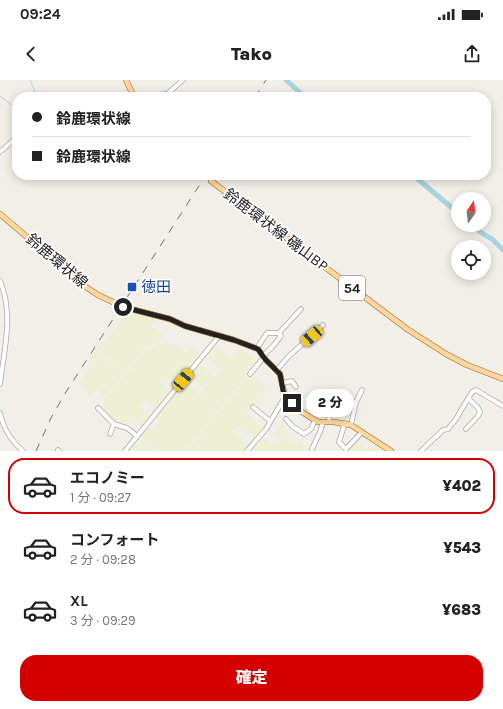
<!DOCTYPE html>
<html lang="ja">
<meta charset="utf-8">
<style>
:root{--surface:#fff;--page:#f2f2f2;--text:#222;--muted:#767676;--line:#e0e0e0;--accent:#d40000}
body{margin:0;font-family:Karla,"Noto Sans JP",sans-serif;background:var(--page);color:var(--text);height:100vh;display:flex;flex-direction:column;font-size:15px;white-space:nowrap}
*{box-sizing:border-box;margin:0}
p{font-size:13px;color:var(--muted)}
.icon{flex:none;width:22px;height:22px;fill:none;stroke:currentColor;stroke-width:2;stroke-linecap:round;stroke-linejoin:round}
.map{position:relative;height:371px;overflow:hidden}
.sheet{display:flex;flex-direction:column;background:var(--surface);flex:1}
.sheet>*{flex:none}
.hud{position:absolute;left:12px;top:12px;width:479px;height:88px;border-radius:16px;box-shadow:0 2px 10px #0003;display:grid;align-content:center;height:88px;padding:0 20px;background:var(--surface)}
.needle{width:26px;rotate:14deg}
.buttons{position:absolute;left:451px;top:112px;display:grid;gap:8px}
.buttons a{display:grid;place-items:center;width:40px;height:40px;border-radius:50%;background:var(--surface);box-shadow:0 2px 10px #0003;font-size:20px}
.end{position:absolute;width:18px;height:18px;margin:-9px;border:5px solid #222;background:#fff;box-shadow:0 0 0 2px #fff}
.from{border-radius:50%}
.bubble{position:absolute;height:28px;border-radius:14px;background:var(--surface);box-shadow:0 2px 10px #0003;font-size:13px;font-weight:800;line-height:28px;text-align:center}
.car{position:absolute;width:12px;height:24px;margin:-12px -6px;border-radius:5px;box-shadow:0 0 3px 1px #0007;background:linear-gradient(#f5c518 24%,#345 0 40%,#f5c518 0 76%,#345 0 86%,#f5c518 0)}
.hud b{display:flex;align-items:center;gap:14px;height:38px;font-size:15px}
.hud b+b{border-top:1px solid var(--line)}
.hud i{width:10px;height:10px;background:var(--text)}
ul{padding:7px 0 0;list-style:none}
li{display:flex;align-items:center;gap:12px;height:56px;margin:0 8px 6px;padding:0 12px;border:2px solid transparent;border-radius:16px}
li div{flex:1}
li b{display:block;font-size:15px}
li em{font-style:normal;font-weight:800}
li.on{border-color:var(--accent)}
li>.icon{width:36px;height:36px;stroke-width:1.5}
.action{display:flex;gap:8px;margin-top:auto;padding:8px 20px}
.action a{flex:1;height:46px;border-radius:16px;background:var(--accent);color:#fff;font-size:16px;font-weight:800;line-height:46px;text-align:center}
.status{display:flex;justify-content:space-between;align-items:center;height:28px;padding:0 20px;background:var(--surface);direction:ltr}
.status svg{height:11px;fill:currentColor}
header{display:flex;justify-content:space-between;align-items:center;height:52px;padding:0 20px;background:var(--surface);font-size:18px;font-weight:800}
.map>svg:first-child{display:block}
.farmland{fill:#eef0d5}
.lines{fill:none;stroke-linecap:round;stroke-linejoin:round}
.stream{stroke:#aad3df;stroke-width:1}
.river{stroke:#aad3df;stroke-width:5}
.major-tunnel{stroke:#c8c6c1;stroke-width:5;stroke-dasharray:5 2.5;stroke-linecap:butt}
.minor-casing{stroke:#a9a9a9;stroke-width:5.5}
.major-casing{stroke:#a06b00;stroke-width:6}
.minor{stroke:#fff;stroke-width:4}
.major{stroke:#fcd6a4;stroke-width:5}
.rail{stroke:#707070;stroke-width:1;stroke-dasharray:8 8;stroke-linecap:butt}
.route{stroke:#222;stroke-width:5}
.transit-dot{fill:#1a4fb4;stroke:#fff;stroke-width:1.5}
.labels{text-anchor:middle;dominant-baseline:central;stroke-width:3.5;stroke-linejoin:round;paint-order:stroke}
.shield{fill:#fff;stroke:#646464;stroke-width:1}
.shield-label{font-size:14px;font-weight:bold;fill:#222}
.street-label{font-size:15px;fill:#222;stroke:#fff}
.transit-label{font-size:15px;fill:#164399;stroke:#fff;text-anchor:start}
</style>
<div class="status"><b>09:24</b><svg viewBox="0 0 49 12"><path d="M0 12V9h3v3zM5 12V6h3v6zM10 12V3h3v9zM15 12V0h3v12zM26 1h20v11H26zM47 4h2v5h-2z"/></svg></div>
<header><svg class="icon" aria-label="back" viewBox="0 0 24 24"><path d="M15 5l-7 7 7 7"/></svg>Tako<svg class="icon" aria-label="share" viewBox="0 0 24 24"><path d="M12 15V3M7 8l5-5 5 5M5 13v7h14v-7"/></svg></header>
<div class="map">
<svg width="503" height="371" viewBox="0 0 503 371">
<rect width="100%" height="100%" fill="#f2efe9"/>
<g class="farmland">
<path d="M 127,230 L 157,237 L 151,247 L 163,256 L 159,262 L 145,268 L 125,292 L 97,269 L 103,260 L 107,260 Z"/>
<path d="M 162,263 L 176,265 L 186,273 L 192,267 L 201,275 L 176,306 L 165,297 L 160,303 L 171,311 L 156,330 L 144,320 L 139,325 L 151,336 L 142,347 L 131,338 L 125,345 L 118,339 L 114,343 L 99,327 L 145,271 Z"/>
<path d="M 214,264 L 231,279 L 241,267 L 258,282 L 185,371 L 157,371 L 139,356 L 148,346 L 154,349 L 159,343 L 154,338 L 183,301 L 200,315 L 205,309 L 188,295 L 198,283 L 215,297 L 221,291 L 204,276 Z"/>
<path d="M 96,270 L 125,293 L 105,317 L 97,310 L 90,318 L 80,301 L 92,283 L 91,278 Z"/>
<path d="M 250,294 L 267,308 L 246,334 L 263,348 L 255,360 L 237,346 L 232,352 L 249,366 L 245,371 L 187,371 Z"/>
<path d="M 282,344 L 287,347 L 285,350 L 288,352 L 286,355 L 296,364 L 299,360 L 313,371 L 248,371 L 261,356 L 271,365 L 278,357 L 274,353 Z"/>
<path d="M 138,358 L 154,371 L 131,371 L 128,369 Z"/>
<path d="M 356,361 L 364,367 L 371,369 L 376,363 L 389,371 L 339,371 L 342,367 L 346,370 Z"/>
</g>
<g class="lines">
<g class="stream">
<path d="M 30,0 L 35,11 L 37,17"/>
<path d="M 143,15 L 168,11"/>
<path d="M 0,16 L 17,29"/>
<path d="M 163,17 L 171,14"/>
</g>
<g class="river">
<path d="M 286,0 L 305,17"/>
<path d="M 413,95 L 458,133"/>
<path d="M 472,145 L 483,154 L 492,159 L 503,170"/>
</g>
<path class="major-tunnel" d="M 203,95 L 211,101"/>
<g class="minor-casing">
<g id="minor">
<path d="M 150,17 L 167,14 L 183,0"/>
<path d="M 0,72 L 17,57"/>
<path d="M 0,201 C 14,233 4,271 0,304"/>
<path d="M 259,265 L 267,253 L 279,253"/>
<path d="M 263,276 L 273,266 L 281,256 L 279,253 L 301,229"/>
<path d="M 277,290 L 288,277 L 323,245"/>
<path d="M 250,294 L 264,277"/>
<path d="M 283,303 L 292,301 L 296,307"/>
<path d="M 253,327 L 270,341"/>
<path d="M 98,328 L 114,344 L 127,348 L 137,356"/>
<path d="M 0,333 C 3,347 11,361 23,371"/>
<path d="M 286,339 L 292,346 L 304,354 L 311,349 L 315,340"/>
<path d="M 329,342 L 330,329 L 356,322 L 362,310"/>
<path d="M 345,343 L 339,362 L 346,369 L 362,352"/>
<path d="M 351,345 L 356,322"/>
<path d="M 466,349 L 478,336 L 480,332 L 478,328 L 469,319"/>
<path d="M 110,354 L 114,344"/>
<path d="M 312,369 L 320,352 L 323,342"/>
<path d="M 58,370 L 59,371"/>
<path d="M 125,371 L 219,256"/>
<path d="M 247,371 L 266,349 L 285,317"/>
<path d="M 421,371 L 443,350 L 448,349 L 456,339 L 472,312 L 476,310 L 503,326"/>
</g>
</g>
<g class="major-casing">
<g id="major">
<path d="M 126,0 L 134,17"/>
<path d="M 211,101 L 407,249 L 446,274 L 467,285 L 503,299"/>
<path d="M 0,134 L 86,207 L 98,215 L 117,224"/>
<path d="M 123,227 L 170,239 L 185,246 L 234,260 L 258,269 L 265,279 L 280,294 L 285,317 L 302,332 L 318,342 L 334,342 L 351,345 L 391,371"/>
</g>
</g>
<use href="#minor" class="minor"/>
<use href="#major" class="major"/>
<g class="rail">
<path d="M 255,17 L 266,0"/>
<path d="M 36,371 L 51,338 L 66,312 L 206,95"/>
</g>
</g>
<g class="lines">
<path class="route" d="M 123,227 L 170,239 L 185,246 L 234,260 L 258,269 L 265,279 L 280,294 L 284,315 L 292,323"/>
</g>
<rect class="transit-dot" x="127" y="202" width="10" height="10" rx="2"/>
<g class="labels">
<rect class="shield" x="339" y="196" width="26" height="24" rx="3"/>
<g class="shield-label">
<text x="352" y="208">54</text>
</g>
<g class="street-label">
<text transform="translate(276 150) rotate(37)">鈴鹿環状線 磯山BP</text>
<text transform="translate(57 181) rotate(40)">鈴鹿環状線</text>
</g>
<g class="transit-label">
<text x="141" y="207">徳田</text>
</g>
</g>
</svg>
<div class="buttons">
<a><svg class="needle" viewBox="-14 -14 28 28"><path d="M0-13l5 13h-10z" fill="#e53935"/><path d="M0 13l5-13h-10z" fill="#767676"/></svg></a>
<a><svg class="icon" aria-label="locate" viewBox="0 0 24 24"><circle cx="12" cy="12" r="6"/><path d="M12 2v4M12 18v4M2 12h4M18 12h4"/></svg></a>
</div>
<i class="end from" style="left:123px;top:227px"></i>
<i class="end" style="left:292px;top:323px"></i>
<div class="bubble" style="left:306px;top:309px;width:48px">2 分</div>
<i class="car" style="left:312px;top:256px;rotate:229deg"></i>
<i class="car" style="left:183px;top:300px;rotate:39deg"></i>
<div class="hud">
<b><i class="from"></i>鈴鹿環状線</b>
<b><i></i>鈴鹿環状線</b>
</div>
</div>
<section class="sheet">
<ul>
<li class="on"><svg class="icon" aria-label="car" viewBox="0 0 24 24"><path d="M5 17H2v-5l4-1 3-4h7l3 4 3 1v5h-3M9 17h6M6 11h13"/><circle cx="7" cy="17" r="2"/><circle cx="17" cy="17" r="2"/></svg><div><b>エコノミー</b><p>1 分 · 09:27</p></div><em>¥402</em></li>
<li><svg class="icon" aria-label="car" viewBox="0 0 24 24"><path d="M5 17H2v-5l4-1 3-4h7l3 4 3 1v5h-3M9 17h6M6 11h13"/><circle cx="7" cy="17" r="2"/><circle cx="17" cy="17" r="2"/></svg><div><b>コンフォート</b><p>2 分 · 09:28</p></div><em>¥543</em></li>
<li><svg class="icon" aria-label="car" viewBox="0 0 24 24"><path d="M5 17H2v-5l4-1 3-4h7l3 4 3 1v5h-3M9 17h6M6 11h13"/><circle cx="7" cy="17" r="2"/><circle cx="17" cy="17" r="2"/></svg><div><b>XL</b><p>3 分 · 09:29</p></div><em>¥683</em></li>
</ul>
<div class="action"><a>確定</a></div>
</section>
